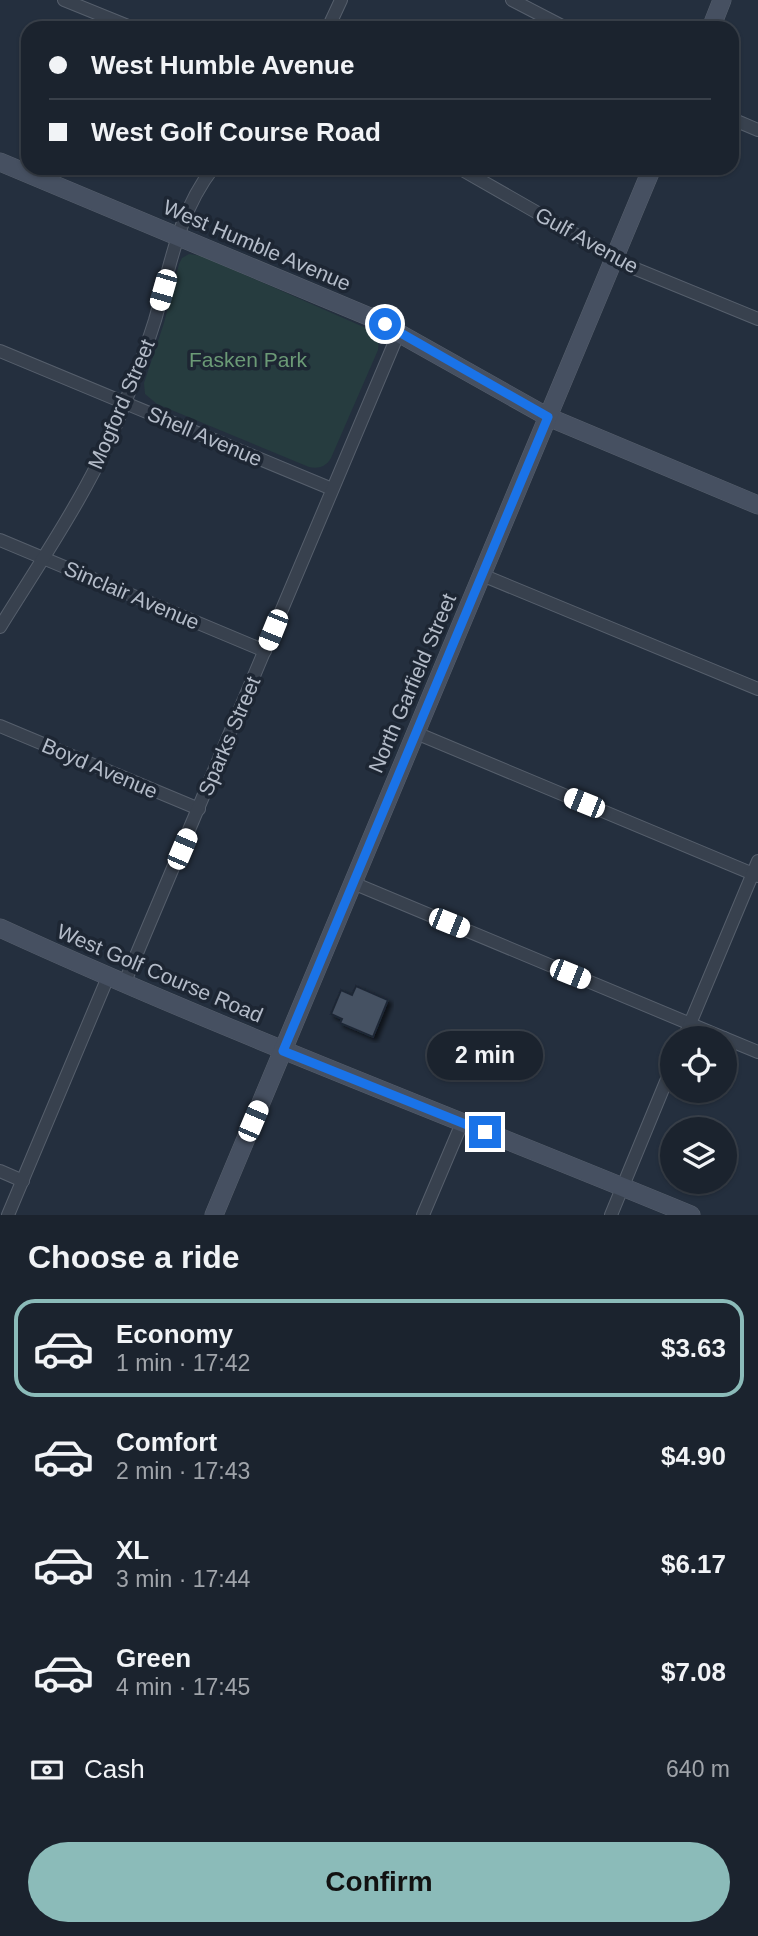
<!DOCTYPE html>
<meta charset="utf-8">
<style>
:root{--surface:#1b232e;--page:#242b36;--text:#f1f3f6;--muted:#a0a4aa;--line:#39404a;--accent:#8bbbb9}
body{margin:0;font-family:Helvetica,sans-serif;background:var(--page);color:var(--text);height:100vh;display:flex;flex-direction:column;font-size:26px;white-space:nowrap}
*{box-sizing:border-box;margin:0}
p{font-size:23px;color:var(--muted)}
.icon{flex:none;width:38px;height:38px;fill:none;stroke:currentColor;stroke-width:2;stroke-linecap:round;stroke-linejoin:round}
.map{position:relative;height:1215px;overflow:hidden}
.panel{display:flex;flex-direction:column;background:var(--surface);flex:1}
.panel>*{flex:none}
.top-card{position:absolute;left:21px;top:21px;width:718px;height:154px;border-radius:21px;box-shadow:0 2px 5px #0004,0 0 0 2px var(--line);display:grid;align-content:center;height:154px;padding:0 28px;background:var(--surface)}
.tools{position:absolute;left:660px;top:1026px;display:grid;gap:14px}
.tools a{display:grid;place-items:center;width:77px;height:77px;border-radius:50%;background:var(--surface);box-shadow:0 2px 5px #0004,0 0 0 2px var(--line);font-size:35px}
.end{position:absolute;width:32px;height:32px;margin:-16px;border:9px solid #1a73e8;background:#fff;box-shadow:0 0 0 4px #fff}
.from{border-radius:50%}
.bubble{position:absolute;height:49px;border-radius:24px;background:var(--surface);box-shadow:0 2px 5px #0004,0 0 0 2px var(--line);font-size:23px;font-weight:600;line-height:49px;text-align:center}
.car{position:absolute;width:21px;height:42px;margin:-21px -10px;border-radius:9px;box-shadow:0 0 5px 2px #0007;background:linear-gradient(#fff 24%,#345 0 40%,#fff 0 76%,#345 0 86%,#fff 0)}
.top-card b{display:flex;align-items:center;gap:24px;height:66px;font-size:26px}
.top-card b+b{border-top:2px solid var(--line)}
.top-card i{width:18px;height:18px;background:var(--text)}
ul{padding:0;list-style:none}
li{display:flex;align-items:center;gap:21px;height:98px;margin:0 14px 10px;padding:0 14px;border:4px solid transparent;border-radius:21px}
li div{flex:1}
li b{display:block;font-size:26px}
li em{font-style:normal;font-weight:600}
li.current{border-color:var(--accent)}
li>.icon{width:63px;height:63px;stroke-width:1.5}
h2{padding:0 28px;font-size:32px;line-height:84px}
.pay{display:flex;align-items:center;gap:18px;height:77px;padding:0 28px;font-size:26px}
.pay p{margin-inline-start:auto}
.button{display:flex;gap:14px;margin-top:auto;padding:14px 28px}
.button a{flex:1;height:80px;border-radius:42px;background:var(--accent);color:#111;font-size:28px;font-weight:600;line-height:80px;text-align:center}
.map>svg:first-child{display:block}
.green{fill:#263c3f}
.building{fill:#455162;stroke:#1f2835;stroke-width:2;filter:url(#shadow)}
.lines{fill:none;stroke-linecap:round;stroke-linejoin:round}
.street-casing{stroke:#565f6c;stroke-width:14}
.secondary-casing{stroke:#565f6c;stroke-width:19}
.street{stroke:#38414e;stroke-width:12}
.secondary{stroke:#465061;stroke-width:18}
.route{stroke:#1a73e8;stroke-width:9}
.labels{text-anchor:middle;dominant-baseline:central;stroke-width:7;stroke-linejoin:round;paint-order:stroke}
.street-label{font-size:21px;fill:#b4bcc9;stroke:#1d2633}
.park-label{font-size:21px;fill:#6b9a76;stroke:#1d2633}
</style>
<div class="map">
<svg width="758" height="1215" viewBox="0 0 758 1215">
<defs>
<filter id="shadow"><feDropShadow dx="3.5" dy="3.5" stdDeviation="2" flood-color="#0009"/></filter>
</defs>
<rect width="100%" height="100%" fill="#242f3e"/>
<path class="green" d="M 189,254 L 202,256 L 375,332 L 379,339 L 378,350 L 331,458 C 326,467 318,469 309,467 L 157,404 L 145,394 L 144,383 L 164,323 L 179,264 L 182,258 Z"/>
<path class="building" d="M 356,986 L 388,1000 L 373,1037 L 340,1023 L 342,1019 L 331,1014 L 341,990 L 352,995 Z"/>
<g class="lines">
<g class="street-casing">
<g id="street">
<path d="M 64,0 L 133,28"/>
<path d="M 512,0 L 566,28"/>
<path d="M 328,28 L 341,0"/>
<path d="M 732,119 L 758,130"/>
<path d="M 459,168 L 592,244 L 614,260 L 758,319"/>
<path d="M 0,351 L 332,489"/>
<path d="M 0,540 L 265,651"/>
<path d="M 482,575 L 758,689"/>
<path d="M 0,627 C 44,556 94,484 124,405 C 135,378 146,349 155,320 C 170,267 178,213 213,168"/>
<path d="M 0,726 L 199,809"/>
<path d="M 416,733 L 758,876"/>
<path d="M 353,883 L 724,1038"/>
<path d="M 124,984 L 399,332"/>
<path d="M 684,1038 L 758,861"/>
<path d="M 724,1038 L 758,1052"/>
<path d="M 0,1171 L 23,1181"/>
<path d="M 8,1215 L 108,977"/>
<path d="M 423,1215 L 462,1123"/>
<path d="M 611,1215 L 672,1067"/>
</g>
</g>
<g class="secondary-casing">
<g id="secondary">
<path d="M 711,28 L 722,0"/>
<path d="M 0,162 L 370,317 L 548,417 L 758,505"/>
<path d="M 0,928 C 227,1032 461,1120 691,1215"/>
<path d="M 214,1215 L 652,168"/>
</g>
</g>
<use href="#street" class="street"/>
<use href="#secondary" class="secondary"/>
</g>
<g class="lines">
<path class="route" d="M 385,324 L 548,417 L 283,1051 L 485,1132"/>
</g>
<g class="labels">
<g class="street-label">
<text transform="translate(587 240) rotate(29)">Gulf Avenue</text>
<text transform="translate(257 245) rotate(23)">West Humble Avenue</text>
<text transform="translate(121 404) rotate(-67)">Mogford Street</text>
<text transform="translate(205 436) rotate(23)">Shell Avenue</text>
<text transform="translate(132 595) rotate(23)">Sinclair Avenue</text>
<text transform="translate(412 683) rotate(-67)">North Garfield Street</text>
<text transform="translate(229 736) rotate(-67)">Sparks Street</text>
<text transform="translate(100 768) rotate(23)">Boyd Avenue</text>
<text transform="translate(160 973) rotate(23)">West Golf Course Road</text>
</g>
<g class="park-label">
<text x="248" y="359">Fasken Park</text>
</g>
</g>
</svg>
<div class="tools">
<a><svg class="icon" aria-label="locate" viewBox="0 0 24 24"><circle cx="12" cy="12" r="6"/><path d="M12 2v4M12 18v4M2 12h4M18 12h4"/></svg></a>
<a><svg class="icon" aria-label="layers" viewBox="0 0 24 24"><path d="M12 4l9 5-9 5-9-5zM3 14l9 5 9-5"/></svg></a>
</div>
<i class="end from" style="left:385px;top:324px"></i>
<i class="end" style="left:485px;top:1132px"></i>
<div class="bubble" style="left:427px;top:1031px;width:116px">2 min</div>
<i class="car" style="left:163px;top:290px;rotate:196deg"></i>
<i class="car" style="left:273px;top:630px;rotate:202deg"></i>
<i class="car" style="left:584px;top:803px;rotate:292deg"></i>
<i class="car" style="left:182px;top:849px;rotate:23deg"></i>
<i class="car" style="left:449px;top:923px;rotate:112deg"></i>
<i class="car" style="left:570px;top:974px;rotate:112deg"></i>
<i class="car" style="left:253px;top:1121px;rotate:23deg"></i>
<div class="top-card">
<b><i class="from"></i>West Humble Avenue</b>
<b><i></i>West Golf Course Road</b>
</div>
</div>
<section class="panel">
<h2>Choose a ride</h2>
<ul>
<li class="current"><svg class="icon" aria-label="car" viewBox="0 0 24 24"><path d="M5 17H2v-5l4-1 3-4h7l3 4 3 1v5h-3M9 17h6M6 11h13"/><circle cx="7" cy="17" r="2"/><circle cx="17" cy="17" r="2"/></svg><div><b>Economy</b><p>1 min · 17:42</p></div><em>$3.63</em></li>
<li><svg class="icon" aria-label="car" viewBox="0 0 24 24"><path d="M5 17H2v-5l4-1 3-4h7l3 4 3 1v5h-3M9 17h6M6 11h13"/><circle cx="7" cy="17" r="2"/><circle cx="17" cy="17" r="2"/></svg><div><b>Comfort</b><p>2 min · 17:43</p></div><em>$4.90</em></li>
<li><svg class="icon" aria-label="car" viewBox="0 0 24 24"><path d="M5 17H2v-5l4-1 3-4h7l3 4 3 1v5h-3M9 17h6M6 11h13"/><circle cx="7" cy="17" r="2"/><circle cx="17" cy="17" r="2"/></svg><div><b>XL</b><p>3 min · 17:44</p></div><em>$6.17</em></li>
<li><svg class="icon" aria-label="car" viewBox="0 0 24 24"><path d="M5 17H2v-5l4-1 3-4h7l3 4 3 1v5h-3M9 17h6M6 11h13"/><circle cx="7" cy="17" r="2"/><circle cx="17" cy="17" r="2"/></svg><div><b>Green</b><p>4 min · 17:45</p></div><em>$7.08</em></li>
</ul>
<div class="pay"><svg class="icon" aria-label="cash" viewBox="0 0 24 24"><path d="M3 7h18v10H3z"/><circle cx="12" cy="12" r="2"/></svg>Cash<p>640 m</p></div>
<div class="button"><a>Confirm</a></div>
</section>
